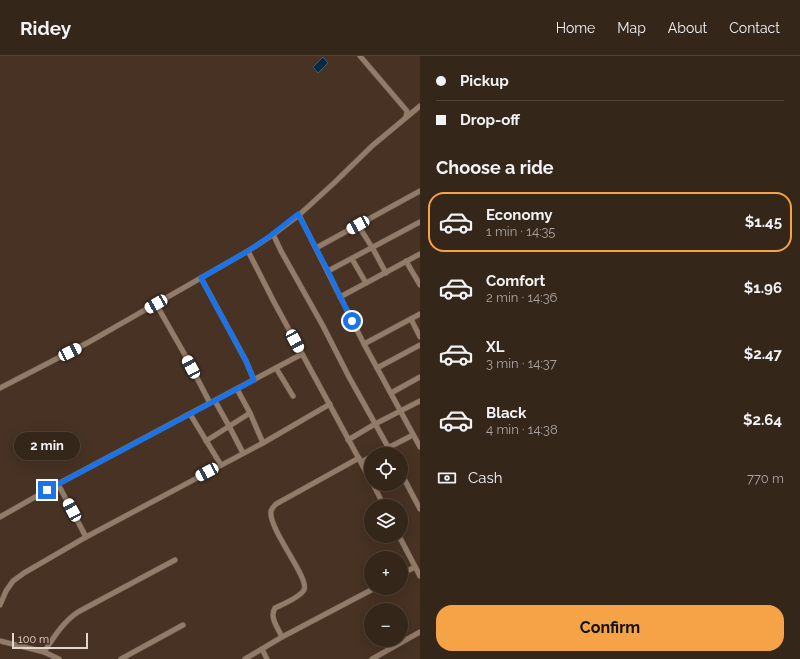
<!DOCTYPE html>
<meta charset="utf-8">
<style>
:root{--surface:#35261a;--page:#403227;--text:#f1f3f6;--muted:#aaa5a2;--line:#4f4339;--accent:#f5a346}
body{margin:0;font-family:Raleway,sans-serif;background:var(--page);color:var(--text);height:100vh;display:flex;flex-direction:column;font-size:15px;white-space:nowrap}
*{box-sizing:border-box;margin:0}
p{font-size:13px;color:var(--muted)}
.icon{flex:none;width:22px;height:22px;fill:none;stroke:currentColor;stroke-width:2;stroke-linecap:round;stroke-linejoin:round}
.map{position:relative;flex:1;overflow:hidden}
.drawer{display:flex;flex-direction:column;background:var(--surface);width:380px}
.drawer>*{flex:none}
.banner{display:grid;align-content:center;height:88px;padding:0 16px;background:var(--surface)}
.tools{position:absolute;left:364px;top:391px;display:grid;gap:8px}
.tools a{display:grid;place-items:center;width:44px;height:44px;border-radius:50%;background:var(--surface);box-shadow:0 4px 16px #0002,0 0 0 1px var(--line);font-size:20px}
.scale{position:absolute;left:12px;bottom:10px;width:76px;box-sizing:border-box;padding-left:4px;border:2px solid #e2d5cc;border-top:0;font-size:11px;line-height:14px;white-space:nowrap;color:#e2d5cc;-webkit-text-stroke:3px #473223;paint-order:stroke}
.end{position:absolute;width:18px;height:18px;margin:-9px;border:5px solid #1a73e8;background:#fff;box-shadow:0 0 0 2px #fff}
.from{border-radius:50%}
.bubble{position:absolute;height:28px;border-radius:14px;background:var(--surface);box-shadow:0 4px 16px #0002,0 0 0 1px var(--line);font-size:13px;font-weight:700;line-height:28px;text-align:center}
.car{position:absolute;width:12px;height:24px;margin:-12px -6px;border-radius:5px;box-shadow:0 0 3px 1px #0007;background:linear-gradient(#fff 24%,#345 0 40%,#fff 0 76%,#345 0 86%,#fff 0)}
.banner b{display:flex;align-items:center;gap:14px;height:38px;font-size:15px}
.banner b+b{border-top:1px solid var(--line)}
.banner i{width:10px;height:10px;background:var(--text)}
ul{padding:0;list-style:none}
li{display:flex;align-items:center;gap:12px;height:60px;margin:0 8px 6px;padding:0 8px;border:2px solid transparent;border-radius:16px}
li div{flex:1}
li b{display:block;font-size:15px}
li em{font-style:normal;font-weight:700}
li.on{border-color:var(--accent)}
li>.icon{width:36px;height:36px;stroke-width:1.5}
h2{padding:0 16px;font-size:18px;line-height:48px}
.pay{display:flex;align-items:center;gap:10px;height:44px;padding:0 16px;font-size:15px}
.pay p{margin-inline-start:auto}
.cta{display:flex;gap:8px;margin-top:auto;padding:8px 16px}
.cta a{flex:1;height:46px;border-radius:16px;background:var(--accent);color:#111;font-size:16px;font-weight:700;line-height:46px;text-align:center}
header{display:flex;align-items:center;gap:24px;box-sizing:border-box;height:56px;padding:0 20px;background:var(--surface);border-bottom:1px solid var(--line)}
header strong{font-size:19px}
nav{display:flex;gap:22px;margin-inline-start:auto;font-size:14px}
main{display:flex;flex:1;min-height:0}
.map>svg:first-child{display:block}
.water{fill:#002b43;stroke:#445e6c}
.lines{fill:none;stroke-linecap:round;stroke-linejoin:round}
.street-casing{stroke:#604e41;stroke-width:6}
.street{stroke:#927b69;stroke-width:5}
.route{stroke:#1a73e8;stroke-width:5}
</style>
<header>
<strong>Ridey</strong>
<nav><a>Home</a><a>Map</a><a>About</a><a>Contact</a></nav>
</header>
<main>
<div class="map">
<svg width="420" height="603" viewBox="0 0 420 603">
<rect width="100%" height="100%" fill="#473223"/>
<path class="water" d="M 323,1 L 328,7 L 318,17 L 313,11 Z"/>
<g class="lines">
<g class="street-casing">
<g id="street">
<path d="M 360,0 L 407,55 L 406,61"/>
<path d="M 299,159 L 364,288 L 420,391"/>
<path d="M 358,169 L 373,193 L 386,217"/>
<path d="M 273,178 L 281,195 L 323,270 L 349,321 L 392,398"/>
<path d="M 316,192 L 420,135"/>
<path d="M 248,195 L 274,246 L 371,425"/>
<path d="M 352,203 L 366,227"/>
<path d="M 406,205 L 420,229"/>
<path d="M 328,215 L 420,166"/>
<path d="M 201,222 L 246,305 L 254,324"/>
<path d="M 340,241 L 420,198"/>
<path d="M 156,248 L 185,299 L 210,347"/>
<path d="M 411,263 L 420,281"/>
<path d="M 364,288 L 420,258"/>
<path d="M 276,312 L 293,340"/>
<path d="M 377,312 L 420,289"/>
<path d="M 0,332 L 89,286 L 248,195 L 271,180 L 299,159 L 334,127 L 372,90 L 420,50"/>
<path d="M 237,333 L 250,357 L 263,387"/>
<path d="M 391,337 L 420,321"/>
<path d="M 215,345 L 229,370 L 243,397"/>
<path d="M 190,358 L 221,409"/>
<path d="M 348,384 L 375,368 L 420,345"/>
<path d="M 206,385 L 250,357"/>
<path d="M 376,398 L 413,379"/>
<path d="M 361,406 L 371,401"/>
<path d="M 401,417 L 420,453"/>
<path d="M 58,428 L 86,481"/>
<path d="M 373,428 L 384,450"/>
<path d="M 0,461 L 58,428 L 302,298"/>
<path d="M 399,480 L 420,520"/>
<path d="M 401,518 L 415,511"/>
<path d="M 0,549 L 6,535 L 13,525 L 24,517 L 86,481 L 263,387 L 330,348"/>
<path d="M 282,581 C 278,572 269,561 275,552 C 283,548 299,542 304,534 C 310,522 268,473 271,455 C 272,452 274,450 276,448 L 359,402"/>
<path d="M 0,585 L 44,596 L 59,603"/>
<path d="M 262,593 L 267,603"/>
<path d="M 44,596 C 54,581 63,566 78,556 L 175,504"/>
<path d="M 121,603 L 183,569"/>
<path d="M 245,603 L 282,581 L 375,532"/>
<path d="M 372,603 L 420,576"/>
</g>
</g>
<use href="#street" class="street"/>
</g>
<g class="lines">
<path class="route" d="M 47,434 L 254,324 L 246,305 L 201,222 L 248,195 L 270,180 L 298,158 L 328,215 L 352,265"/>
</g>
</svg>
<div class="tools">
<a><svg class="icon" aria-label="locate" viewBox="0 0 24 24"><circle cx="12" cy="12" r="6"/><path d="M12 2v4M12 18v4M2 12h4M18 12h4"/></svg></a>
<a><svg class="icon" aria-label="layers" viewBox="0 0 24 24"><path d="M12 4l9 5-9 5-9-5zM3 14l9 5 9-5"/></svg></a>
<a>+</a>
<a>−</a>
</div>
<div class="scale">100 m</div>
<i class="end from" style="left:352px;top:265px"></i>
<i class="end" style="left:47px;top:434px"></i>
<div class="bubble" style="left:14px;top:376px;width:66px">2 min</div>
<i class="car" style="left:358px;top:169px;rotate:241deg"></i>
<i class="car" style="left:156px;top:248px;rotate:240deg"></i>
<i class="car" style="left:295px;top:285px;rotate:152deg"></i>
<i class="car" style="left:70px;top:296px;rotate:63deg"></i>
<i class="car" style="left:191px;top:311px;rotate:332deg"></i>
<i class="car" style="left:207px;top:416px;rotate:242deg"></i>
<i class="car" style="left:72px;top:454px;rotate:332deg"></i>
</div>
<section class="drawer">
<div class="banner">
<b><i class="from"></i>Pickup</b>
<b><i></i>Drop-off</b>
</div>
<h2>Choose a ride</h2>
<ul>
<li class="on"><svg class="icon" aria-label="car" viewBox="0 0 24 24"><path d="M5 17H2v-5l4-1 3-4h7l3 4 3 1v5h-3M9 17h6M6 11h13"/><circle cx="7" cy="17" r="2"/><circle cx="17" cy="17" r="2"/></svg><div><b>Economy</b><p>1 min · 14:35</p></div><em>$1.45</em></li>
<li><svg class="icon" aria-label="car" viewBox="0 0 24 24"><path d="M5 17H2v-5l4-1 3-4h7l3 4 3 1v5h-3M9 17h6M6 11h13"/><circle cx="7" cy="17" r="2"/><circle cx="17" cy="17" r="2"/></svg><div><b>Comfort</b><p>2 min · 14:36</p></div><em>$1.96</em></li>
<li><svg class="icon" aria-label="car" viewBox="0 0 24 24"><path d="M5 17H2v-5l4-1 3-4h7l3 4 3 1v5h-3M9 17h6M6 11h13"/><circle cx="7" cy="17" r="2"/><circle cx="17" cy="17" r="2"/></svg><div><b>XL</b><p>3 min · 14:37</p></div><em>$2.47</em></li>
<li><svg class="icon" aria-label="car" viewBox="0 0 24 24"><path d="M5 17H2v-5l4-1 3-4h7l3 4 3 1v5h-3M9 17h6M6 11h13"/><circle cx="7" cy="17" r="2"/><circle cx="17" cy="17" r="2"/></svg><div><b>Black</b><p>4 min · 14:38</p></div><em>$2.64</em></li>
</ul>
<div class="pay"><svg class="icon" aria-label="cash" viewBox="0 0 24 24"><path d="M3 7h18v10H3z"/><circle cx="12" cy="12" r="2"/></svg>Cash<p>770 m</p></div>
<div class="cta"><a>Confirm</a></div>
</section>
</main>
